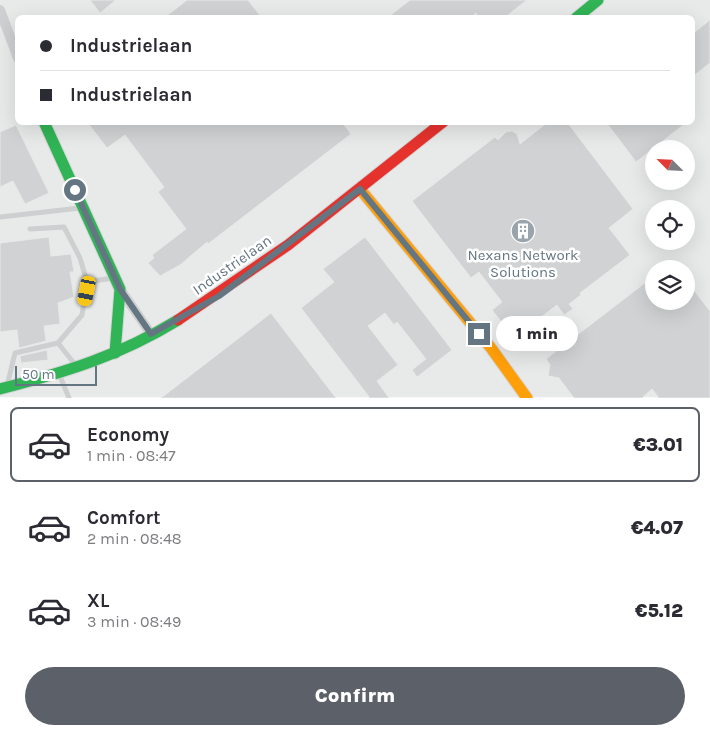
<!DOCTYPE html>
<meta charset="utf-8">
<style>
:root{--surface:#fff;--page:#f2f2f3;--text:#2b2b33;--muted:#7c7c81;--line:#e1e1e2;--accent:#5c6169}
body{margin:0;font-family:Karla,sans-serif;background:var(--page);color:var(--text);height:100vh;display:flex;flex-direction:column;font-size:19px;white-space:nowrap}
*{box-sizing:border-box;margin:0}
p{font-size:16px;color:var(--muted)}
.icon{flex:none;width:28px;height:28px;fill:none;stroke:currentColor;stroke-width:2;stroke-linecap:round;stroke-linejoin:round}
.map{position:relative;height:398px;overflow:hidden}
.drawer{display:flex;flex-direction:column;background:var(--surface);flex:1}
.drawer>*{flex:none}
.top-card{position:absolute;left:15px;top:15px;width:680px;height:110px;border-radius:8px;box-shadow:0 5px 20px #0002;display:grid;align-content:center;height:110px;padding:0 25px;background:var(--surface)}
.needle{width:32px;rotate:294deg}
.controls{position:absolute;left:645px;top:140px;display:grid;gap:10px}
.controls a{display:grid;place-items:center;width:50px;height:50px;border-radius:50%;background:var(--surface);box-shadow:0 5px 20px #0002;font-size:25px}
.scale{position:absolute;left:15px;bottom:12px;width:82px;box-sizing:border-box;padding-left:5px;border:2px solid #657683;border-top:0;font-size:14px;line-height:18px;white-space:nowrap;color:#657683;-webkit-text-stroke:4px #fff;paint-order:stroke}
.end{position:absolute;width:22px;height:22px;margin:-11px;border:6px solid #657683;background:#fff;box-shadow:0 0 0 2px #fff}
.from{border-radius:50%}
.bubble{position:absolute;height:35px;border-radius:18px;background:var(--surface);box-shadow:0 5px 20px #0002;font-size:16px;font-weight:800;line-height:35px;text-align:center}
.car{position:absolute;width:15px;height:30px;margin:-15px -8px;border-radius:6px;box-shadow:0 0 4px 1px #0007;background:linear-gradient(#f5c518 24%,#345 0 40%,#f5c518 0 76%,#345 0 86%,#f5c518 0)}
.top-card b{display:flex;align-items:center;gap:18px;height:48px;font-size:19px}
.top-card b+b{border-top:1px solid var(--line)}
.top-card i{width:12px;height:12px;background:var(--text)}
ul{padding:9px 0 0;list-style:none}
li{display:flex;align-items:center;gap:15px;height:75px;margin:0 10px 8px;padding:0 15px;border:2px solid transparent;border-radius:8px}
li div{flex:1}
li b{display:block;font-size:19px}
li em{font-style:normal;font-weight:800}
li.active{border-color:var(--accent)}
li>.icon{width:45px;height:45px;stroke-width:1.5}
.primary-button{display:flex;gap:10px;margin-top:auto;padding:10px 25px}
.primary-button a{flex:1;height:58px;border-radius:30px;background:var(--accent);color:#fff;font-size:20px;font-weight:800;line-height:58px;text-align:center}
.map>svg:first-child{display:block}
.built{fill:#e8e9e9;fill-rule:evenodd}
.building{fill:#d0d2d3;stroke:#e8e8e8}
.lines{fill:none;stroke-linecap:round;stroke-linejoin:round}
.fast-casing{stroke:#d5d6d7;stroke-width:13}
.slow-casing{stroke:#d5d6d7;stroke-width:13}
.jam-casing{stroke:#d5d6d7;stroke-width:13}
.lane{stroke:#cecfd0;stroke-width:5}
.street{stroke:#cecfd0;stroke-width:10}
.fast{stroke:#30b455;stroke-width:11}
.slow{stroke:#ff9f0a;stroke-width:11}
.jam{stroke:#e5322d;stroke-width:11}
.route{stroke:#657683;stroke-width:6}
.labels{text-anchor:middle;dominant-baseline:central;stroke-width:5;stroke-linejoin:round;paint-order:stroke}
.poi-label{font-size:15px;fill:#657683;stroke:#fff}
.street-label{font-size:15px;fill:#657683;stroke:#fff}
</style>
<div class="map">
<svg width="710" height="398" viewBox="0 0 710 398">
<rect width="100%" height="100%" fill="#f9f9f9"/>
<path class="built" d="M 0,0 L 710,0 L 710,397 L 0,397 ZM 18,18 L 692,18 L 692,122 L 18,122 ZM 654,149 L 686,149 L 686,181 L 654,181 ZM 654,209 L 686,209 L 686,241 L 654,241 ZM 654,269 L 686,269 L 686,301 L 654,301 Z"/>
<g class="building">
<path d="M 90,0 L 116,0 L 100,13 Z"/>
<path d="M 187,0 L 248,0 L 262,18 L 164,18 Z"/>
<path d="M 410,0 L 527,0 L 504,18 L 479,18 L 476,13 L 470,18 L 387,18 Z"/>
<path d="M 710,20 L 710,63 L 692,77 L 692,34 Z"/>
<path d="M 87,122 L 342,122 L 351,134 L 208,244 L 207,242 L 180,265 L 160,276 L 148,263 L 154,258 L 152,255 L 186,229 L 158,192 L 164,187 L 125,135 L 107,148 Z"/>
<path d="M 548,122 L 567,122 L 633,209 L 609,228 L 630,255 L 580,293 L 581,295 L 569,304 L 573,309 L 564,315 L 557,305 L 524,330 L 527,334 L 517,342 L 492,310 L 502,302 L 479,272 L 471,278 L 412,201 L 495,137 L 498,140 L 506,132 L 512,131 L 517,134 L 520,144 Z"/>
<path d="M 606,122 L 687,122 L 636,162 Z"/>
<path d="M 16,125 L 49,193 L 25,204 L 13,181 L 0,187 L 0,132 Z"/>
<path d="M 49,237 L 51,256 L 71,254 L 74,272 L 70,272 L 74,297 L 58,303 L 60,324 L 44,326 L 46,341 L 19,348 L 17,330 L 0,332 L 0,243 Z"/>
<path d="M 365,237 L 452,350 L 417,377 L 412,370 L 426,359 L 397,322 L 394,325 L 385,313 L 368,326 L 398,365 L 377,381 L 389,398 L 370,398 L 301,308 L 334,282 L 323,269 Z"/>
<path d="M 654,276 L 654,301 L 686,301 L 686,280 L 710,311 L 710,398 L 659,398 L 652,389 L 642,398 L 574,398 L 559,378 L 548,376 L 550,365 L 546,359 Z"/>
<path d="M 271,313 L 336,398 L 161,398 L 235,341 Z"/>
<path d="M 47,350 L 48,360 L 21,363 L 20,356 Z"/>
</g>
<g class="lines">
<g class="fast-casing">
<g id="fast">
<path d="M 576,18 L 598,0"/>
<path d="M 44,122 L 120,289 L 115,353"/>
<path d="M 0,389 C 66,372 119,356 178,320"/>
</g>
</g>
<g class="slow-casing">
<path id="slow" d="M 360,189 L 491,348 L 527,398"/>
</g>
<g class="jam-casing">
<path id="jam" d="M 178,320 L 288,245 L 443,122"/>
</g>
<g class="lane">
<path d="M 0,217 L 80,208"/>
<path d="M 30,229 L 64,227 L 80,258 L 87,282"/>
<path d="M 58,343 L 82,315 L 87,282 L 113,278"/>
<path d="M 59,374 L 69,398"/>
<path d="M 7,386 L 15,353 L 58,343 L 77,367"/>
</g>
<g class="street">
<path d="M 0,10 L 18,58"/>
<path d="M 120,289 L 151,334"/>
</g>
<use href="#fast" class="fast"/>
<use href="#slow" class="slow"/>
<use href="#jam" class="jam"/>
</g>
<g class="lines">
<path class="route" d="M 75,190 L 120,289 L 151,334 L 219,296 L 360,189 L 479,334"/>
</g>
<defs>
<g id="building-disc" transform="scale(1.25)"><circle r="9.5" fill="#99a4ac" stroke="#fff"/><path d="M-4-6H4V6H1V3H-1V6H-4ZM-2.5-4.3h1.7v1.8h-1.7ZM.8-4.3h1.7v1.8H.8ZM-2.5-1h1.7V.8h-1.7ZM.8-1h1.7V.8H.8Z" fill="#fff"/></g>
</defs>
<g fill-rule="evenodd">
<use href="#building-disc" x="523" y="231"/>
</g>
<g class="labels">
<g class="poi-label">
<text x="523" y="255">Nexans Network<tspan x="523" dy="17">Solutions</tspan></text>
</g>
<g class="street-label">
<text transform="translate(232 265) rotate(-35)">Industrielaan</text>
</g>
</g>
</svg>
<div class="controls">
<a><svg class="needle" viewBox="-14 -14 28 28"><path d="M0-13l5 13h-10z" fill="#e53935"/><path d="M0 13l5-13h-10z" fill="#7c7c81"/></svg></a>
<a><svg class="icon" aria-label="locate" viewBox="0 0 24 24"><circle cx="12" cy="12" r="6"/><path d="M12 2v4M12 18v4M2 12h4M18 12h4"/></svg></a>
<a><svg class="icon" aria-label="layers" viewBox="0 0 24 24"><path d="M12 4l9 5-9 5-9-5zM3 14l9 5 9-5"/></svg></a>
</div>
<div class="scale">50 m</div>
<i class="end from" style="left:75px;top:190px"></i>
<i class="end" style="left:479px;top:334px"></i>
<div class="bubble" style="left:496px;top:316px;width:82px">1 min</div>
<i class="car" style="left:87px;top:291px;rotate:191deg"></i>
<div class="top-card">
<b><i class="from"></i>Industrielaan</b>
<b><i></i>Industrielaan</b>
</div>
</div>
<section class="drawer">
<ul>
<li class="active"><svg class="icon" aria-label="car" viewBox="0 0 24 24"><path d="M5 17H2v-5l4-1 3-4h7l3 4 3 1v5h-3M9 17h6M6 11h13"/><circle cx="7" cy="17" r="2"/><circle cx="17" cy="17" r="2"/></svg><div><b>Economy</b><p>1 min · 08:47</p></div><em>€3.01</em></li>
<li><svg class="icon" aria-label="car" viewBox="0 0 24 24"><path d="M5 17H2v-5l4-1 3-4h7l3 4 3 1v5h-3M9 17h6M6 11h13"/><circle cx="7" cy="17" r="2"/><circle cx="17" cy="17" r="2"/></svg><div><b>Comfort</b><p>2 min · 08:48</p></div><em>€4.07</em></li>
<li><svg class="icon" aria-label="car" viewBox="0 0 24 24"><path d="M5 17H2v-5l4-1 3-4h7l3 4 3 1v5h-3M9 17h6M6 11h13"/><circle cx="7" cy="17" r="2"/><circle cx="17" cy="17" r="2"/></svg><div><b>XL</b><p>3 min · 08:49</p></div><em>€5.12</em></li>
</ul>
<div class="primary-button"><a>Confirm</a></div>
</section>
